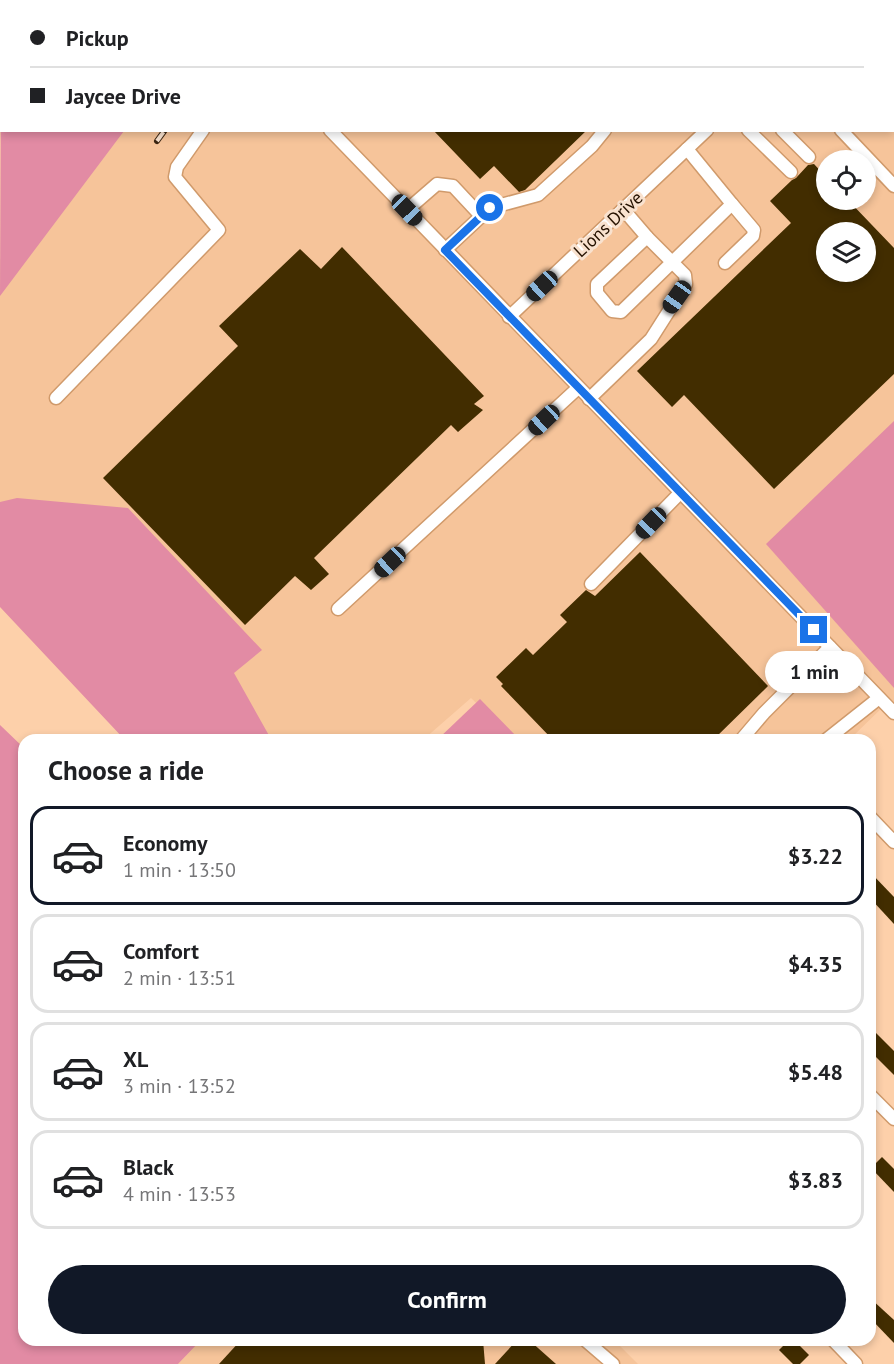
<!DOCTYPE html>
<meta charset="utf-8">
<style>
:root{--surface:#fff;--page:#f6f6f6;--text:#202124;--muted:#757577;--line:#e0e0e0;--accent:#111827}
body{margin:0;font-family:"PT Sans",sans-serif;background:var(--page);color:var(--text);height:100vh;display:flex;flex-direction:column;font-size:22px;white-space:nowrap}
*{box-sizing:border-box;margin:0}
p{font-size:20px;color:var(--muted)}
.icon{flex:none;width:33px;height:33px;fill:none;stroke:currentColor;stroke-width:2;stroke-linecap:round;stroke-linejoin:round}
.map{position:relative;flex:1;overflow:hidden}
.side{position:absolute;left:18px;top:734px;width:858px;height:612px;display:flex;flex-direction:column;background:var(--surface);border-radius:18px;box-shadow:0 3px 9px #0003}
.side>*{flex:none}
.banner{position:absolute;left:0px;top:0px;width:894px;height:132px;box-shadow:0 3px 9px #0003;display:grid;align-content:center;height:132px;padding:0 30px;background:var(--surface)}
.fabs{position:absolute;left:816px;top:150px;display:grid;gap:12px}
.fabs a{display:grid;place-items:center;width:60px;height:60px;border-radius:50%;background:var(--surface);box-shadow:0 3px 9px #0003;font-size:30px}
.end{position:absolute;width:27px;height:27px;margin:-14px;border:8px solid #1a73e8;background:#fff;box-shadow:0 0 0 3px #fff}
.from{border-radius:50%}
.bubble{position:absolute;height:42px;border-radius:21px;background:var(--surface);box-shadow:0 3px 9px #0003;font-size:20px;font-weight:700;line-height:42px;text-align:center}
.car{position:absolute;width:18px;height:36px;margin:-18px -9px;border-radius:8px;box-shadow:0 0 4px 2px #0007;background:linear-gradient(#222 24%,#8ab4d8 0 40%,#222 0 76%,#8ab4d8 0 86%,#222 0)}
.banner b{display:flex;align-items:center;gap:21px;height:57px;font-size:22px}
.banner b+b{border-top:2px solid var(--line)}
.banner i{width:15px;height:15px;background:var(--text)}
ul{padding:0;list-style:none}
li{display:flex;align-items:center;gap:18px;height:99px;margin:0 12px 9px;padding:0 18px;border:3px solid var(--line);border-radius:18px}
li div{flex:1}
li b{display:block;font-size:22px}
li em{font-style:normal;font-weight:700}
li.on{border-color:var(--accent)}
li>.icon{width:54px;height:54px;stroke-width:1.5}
h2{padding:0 30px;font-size:27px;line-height:72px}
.cta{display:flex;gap:12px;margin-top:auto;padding:12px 30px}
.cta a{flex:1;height:69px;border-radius:36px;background:var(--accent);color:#fff;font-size:24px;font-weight:700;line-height:69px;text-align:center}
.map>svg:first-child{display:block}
.built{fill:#f6c49a;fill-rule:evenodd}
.forest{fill:#e28ba4}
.building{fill:#422d00;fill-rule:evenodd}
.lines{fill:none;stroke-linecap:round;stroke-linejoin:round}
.minor-casing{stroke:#d09a6b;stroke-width:15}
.minor{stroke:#fff;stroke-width:12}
.rail-casing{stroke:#3b2512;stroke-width:6}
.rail{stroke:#f9e2cf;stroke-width:4;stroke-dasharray:11;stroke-linecap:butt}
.route{stroke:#1a73e8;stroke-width:8}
.labels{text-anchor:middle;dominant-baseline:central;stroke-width:6;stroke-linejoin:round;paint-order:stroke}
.street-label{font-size:18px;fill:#251201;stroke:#f9e2cf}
</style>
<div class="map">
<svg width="894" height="1364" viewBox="0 0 894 1364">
<rect width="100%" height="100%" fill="#fdd0aa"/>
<g class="built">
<path d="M 132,0 L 894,0 L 894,707 L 888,702 L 850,739 L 514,739 L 471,698 L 424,739 L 228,739 L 0,514 L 0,260 L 101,131 L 892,130 L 892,2 ZM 826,160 L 866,160 L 866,200 L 826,200 ZM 826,232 L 866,232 L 866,272 L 826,272 Z"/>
<path d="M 201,1340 L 614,1340 L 638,1364 L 178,1364 Z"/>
</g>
<g class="forest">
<path d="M 1,72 L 2,130 L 124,131 L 0,296 Z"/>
<path d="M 894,421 L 894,688 L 766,544 Z"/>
<path d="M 17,498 L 128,508 L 262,650 L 234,673 L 271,739 L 124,739 L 0,607 L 0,502 Z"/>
<path d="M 480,699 L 519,739 L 438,739 Z"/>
<path d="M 0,725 L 24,748 L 24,1340 L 201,1340 L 178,1364 L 0,1364 Z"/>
</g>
<g class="building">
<path d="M 433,130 L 587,130 L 525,190 L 519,192 L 494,166 L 480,179 Z"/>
<path d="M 814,164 L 826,177 L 826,200 L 848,200 L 894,248 L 894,374 L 774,489 L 684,395 L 672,407 L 637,371 L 791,223 L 770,201 L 792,180 L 796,178 L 808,165 ZM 826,232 L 866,232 L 866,272 L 826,272 Z"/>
<path d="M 342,247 L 484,396 L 474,404 L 483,410 L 458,432 L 451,425 L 314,558 L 329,574 L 311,590 L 295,576 L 245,625 L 103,478 L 238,346 L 219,326 L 300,249 L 321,269 Z"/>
<path d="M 640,552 L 768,686 L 713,740 L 553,740 L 501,686 L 503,684 L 496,677 L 526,648 L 533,655 L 567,622 L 560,615 L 586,590 L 595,596 Z"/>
<path d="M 870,872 L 894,897 L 894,924 L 870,898 Z"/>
<path d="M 870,1027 L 894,1051 L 894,1075 L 870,1051 Z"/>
<path d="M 882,1157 L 894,1169 L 894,1192 L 871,1168 Z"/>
<path d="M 870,1298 L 894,1320 L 894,1343 L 870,1318 Z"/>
<path d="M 241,1340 L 483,1340 L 485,1364 L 219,1364 Z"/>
<path d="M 517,1340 L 529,1340 L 556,1364 L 495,1364 Z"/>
<path d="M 789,1340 L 794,1340 L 809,1355 L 800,1364 L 793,1364 L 779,1350 Z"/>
</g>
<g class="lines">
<g class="minor-casing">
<g id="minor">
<path d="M 209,0 L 211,2"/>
<path d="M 638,0 L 640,2"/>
<path d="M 725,0 L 726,2"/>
<path d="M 232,2 L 233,0"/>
<path d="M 298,2 L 299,0"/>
<path d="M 844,2 L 845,0"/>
<path d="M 892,21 L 894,20"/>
<path d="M 330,130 L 894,713"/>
<path d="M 748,130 L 791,172"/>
<path d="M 782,130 L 809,157"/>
<path d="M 841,130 L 894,186"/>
<path d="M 623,209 L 647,237 L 597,284 L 597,293 L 612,311 L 621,312 L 732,204 L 687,149"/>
<path d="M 407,210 L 437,184 L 453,186 L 481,216"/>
<path d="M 445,250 L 490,208 L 538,195 L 592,146 L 605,130"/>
<path d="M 725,263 L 753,236 L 754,230 L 732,204"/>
<path d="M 509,317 L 707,130"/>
<path d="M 56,398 L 219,230 L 175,177 L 177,167 L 203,130"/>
<path d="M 589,399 L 651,339 L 686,284 L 685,275 L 647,237"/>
<path d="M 591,584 L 680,493"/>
<path d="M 338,609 L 578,388"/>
<path d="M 741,740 L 764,713 L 830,647"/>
<path d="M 826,740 L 879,698"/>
<path d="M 870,817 L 894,842"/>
<path d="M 870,1095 L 894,1119"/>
<path d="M 585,1340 L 613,1364"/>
<path d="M 833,1340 L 856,1364"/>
</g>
</g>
<use href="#minor" class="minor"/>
<g class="rail-casing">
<g id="rail">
<path d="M 261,2 L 262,0"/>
<path d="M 157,141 L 165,130"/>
</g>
</g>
<use href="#rail" class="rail"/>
</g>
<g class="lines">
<path class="route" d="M 490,208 L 445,250 L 814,630"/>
</g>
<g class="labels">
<g class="street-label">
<text transform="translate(608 224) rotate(-43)">Lions Drive</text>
</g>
</g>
</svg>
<div class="fabs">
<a><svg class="icon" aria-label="locate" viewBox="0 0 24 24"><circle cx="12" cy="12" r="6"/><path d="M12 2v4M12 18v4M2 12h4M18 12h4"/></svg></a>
<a><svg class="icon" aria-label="layers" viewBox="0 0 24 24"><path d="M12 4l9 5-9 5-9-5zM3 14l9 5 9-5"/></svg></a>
</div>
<i class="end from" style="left:490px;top:208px"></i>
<i class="end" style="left:814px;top:630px"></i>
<div class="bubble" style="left:765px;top:651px;width:99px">1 min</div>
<i class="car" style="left:407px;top:210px;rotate:136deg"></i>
<i class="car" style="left:542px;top:286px;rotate:227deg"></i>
<i class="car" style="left:677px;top:297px;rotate:215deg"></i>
<i class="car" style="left:544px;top:420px;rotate:227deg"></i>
<i class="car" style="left:651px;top:523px;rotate:224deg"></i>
<i class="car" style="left:390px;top:562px;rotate:227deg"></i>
<div class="banner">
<b><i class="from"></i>Pickup</b>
<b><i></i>Jaycee Drive</b>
</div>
<section class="side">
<h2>Choose a ride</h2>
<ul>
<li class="on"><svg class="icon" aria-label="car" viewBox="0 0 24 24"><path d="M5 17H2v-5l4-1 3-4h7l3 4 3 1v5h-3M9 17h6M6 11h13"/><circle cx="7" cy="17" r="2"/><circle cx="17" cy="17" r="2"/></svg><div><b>Economy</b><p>1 min · 13:50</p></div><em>$3.22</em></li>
<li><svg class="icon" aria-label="car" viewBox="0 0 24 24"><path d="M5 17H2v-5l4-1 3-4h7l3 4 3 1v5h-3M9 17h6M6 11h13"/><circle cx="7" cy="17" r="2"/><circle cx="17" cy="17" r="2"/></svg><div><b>Comfort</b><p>2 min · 13:51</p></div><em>$4.35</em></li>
<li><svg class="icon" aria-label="car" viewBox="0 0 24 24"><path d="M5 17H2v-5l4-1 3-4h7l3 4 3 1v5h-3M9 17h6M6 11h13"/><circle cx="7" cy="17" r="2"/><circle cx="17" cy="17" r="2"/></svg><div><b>XL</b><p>3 min · 13:52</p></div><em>$5.48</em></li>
<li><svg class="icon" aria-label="car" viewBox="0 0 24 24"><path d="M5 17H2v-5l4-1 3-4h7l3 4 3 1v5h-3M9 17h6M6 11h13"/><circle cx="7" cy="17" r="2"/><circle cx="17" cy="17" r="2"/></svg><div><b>Black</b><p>4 min · 13:53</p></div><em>$3.83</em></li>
</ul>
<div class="cta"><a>Confirm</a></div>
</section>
</div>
